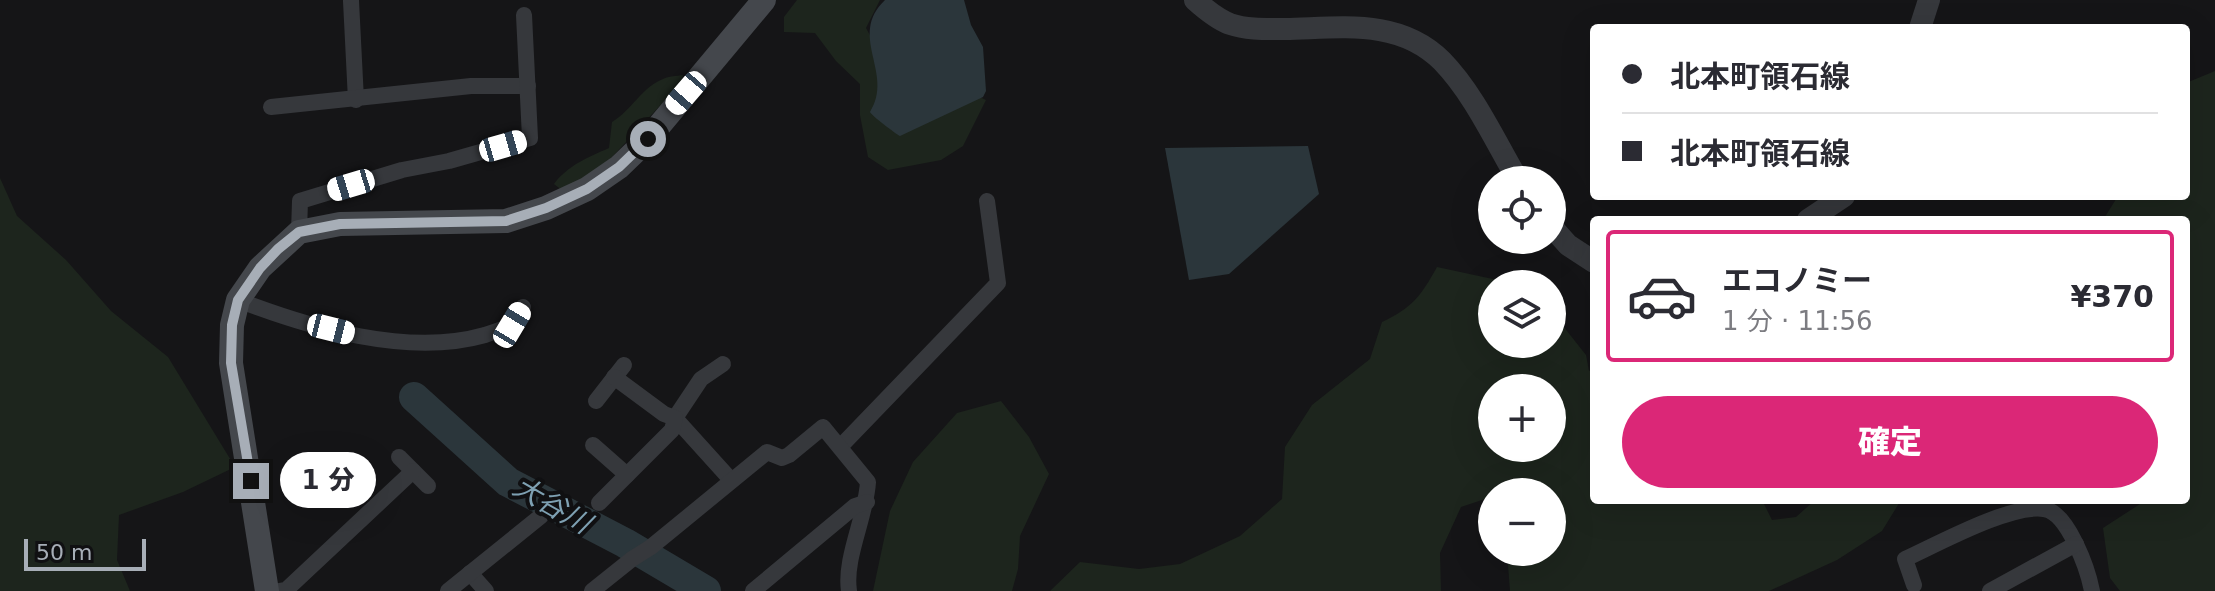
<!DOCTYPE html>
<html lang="ja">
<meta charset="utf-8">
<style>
:root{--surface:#fff;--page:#f7f7f7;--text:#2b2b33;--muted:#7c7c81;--line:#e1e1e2;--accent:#db2777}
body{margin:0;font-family:"DejaVu Sans","Noto Sans JP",sans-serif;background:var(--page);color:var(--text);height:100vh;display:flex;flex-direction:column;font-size:30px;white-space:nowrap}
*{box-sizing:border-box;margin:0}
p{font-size:26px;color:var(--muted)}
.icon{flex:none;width:44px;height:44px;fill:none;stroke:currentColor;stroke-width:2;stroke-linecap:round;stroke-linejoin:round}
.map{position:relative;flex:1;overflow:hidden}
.side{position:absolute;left:1590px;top:216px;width:600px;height:288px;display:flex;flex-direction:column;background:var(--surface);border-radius:8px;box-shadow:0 8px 32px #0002}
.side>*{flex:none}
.guide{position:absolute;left:1590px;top:24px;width:600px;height:176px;border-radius:8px;box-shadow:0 8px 32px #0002;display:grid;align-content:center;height:176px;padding:0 32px;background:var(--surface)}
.buttons{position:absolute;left:1478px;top:166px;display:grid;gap:16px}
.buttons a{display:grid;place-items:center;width:88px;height:88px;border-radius:50%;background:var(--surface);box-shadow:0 8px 32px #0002;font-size:40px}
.scale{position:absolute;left:24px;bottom:20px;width:122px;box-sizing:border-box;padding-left:8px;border:4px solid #a7aeb7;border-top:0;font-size:22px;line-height:28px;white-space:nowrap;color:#a7aeb7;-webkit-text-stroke:6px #101012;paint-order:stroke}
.end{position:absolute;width:36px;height:36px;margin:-18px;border:10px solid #a7aeb7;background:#111;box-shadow:0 0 0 4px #111}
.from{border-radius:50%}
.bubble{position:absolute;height:56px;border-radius:28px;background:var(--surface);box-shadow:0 8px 32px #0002;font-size:26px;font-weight:800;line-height:56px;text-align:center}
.car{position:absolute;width:24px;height:48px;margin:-24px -12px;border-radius:10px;box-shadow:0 0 6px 2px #0007;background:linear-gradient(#fff 24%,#345 0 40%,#fff 0 76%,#345 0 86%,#fff 0)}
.guide b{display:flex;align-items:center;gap:28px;height:76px;font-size:30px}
.guide b+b{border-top:2px solid var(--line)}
.guide i{width:20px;height:20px;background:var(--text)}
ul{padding:14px 0 0;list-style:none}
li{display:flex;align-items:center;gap:24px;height:132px;margin:0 16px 12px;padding:0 16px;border:4px solid transparent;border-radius:8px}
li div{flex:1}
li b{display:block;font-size:30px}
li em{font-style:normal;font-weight:800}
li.on{border-color:var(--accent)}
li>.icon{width:72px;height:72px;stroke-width:1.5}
.button{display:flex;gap:16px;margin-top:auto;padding:16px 32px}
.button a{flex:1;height:92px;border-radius:48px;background:var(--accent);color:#fff;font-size:32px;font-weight:800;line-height:92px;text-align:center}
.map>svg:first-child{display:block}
.green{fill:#1d251d;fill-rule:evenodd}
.water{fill:#2b363b}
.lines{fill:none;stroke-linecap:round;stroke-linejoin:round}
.river{stroke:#2b363b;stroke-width:30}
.minor{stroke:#36383c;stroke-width:16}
.tertiary{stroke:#36383c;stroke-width:22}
.secondary{stroke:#44474c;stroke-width:24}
.route{stroke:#a7aeb7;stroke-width:10}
.labels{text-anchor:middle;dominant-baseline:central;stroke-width:8;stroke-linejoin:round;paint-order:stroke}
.water-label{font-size:28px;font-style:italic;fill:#7ea0b2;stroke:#101012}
</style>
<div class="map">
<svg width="2215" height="591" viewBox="0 0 2215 591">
<rect width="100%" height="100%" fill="#151517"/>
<g class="green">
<path d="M 797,0 L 880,0 L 866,28 L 878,50 L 986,100 L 963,146 L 941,160 L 888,170 L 868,157 L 860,115 L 860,84 L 836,61 L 815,33 L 784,32 L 784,17 Z"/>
<path d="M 2215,71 L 2215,591 L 2120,591 L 2110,578 L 2103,528 L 2140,504 L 2141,500 L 2186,500 L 2186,220 L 2103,220 L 2118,196 L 2186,196 L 2186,83 Z"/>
<path d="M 683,75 L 682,82 L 598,172 L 563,191 L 554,184 C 568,165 589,157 609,148 L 612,122 C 631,111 642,87 663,79 C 669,76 677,76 683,75 Z"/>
<path d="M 0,178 L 17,216 L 66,260 L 111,311 L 168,357 L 235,467 L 183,492 L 119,515 L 117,560 L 130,591 L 0,591 Z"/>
<path d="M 1437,267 L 1516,284 L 1492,284 L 1492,344 L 1552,344 L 1552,312 L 1586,355 L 1589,371 L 1594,369 L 1594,500 L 1767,500 L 1764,504 L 1772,520 L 1796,517 L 1815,500 L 1901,500 L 1882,531 L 1837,560 L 1769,591 L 1510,591 L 1507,552 L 1552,552 L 1552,492 L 1492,492 L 1492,505 L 1488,498 L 1461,507 L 1440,553 L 1441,591 L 1050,591 L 1080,562 L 1139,569 L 1180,564 L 1240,536 L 1282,499 L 1285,447 L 1312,405 L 1370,359 L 1382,322 C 1412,308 1421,296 1437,267 ZM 1492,388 L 1552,388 L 1552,448 L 1492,448 Z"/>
<path d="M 1001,401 L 1029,437 L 1049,474 L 1020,536 L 1018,569 L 1012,591 L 873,591 L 890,511 L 913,462 L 957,413 Z"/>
</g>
<g class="water">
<path d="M 885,0 L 964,0 L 971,25 L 983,47 L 986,91 L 983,97 L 900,136 C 896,134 872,116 870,112 C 895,73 847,36 885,0 Z"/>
<path d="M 1308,146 L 1319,194 L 1229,274 L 1189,280 L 1165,148 Z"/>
</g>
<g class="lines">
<path class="river" d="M 414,397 L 508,482 L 625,543 L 706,591"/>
<g class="minor">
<path d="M 351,1 L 356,100"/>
<path d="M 271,107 L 471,86 L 528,86"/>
<path d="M 299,232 L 300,201 L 402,170 L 449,161 L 530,138 L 524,15"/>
<path d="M 238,300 C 311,328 408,357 485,335 C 493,332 507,329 513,323 C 517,319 520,312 523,307"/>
<path d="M 723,364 L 701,379 L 675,418 L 731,480"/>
<path d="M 596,401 L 624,365"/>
<path d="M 593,445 L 627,475"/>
<path d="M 840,447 L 998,283 L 987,201"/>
<path d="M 399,457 L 428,486"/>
<path d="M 599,503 L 672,430 L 675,418 L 664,414 L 614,377"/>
<path d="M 470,573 L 486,591"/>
<path d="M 1914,585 L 1905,559 C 1938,544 2010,504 2044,509 C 2068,512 2088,570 2092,591"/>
<path d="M 280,591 L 286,590 L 413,471"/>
<path d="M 448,591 L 541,516"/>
<path d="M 592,591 L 632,559 L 651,547 L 767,452 L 782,458 L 789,455 L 823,427 L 868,482 C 866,517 844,558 849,591"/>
<path d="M 753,591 L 855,506 L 867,502"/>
<path d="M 1990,591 L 2076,544"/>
</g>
<g class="tertiary">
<path d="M 1195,0 C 1205,9 1217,19 1230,24 C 1247,30 1268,29 1285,29 C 1341,28 1399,18 1442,61 C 1474,94 1495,141 1518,180"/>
<path d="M 1920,28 L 1929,0"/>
<path d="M 1808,220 L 1844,196"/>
<path d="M 1552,227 L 1568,245 L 1594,262"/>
</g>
<path class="secondary" d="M 267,591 L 231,363 L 232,325 L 238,300 L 260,268 L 299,232 L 340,224 L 506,221 L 546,208 L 587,189 L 619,167 L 648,139 L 764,0"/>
</g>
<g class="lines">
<path class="route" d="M 251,481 L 231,363 L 232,325 L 238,300 L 260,268 L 278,249 L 299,232 L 340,224 L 506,221 L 546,208 L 587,189 L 619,167 L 648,139"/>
</g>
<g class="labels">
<g class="water-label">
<text transform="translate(552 505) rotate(30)">大谷川</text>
</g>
</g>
</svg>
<div class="buttons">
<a><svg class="icon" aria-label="locate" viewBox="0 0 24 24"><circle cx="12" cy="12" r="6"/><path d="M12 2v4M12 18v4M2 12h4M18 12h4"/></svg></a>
<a><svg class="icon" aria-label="layers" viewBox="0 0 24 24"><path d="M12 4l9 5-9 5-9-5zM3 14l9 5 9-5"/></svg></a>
<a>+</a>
<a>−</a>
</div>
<div class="scale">50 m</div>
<i class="end from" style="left:648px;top:139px"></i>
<i class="end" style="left:251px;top:481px"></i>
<div class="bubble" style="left:280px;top:452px;width:96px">1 分</div>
<i class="car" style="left:686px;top:93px;rotate:221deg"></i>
<i class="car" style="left:503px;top:146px;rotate:74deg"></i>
<i class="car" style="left:351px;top:185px;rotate:253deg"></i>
<i class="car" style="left:512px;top:325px;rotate:31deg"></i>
<i class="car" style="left:331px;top:329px;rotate:104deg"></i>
<div class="guide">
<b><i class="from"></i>北本町領石線</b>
<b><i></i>北本町領石線</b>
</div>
<section class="side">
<ul>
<li class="on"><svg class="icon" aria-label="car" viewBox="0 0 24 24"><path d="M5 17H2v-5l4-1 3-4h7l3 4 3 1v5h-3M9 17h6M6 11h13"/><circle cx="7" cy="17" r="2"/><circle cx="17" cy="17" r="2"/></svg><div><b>エコノミー</b><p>1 分 · 11:56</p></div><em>¥370</em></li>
</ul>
<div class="button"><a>確定</a></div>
</section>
</div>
